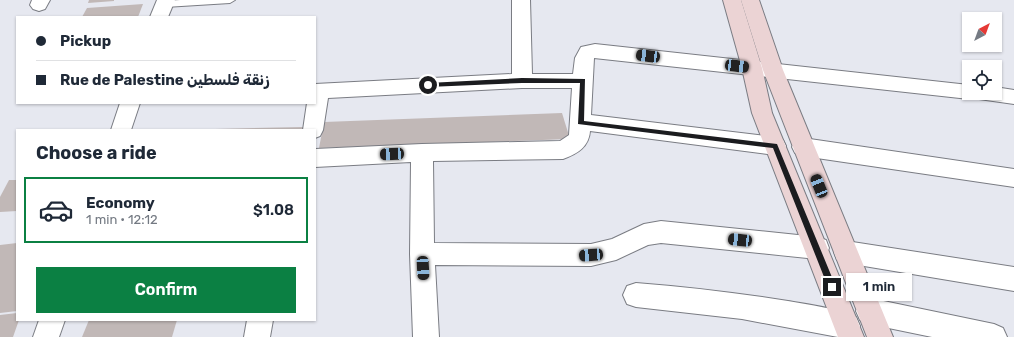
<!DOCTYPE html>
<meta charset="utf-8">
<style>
:root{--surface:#fff;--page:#f2f2f3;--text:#1f2937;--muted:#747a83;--line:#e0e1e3;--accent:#0b8043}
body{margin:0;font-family:Rubik,Vazirmatn,sans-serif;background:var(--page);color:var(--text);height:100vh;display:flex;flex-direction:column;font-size:15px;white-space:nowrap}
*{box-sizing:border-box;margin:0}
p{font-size:13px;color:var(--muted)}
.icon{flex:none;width:22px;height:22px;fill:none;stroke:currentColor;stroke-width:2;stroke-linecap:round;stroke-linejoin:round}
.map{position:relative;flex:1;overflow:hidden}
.side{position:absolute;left:16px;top:129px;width:300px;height:192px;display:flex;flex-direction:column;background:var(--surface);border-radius:0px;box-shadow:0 1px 3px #0004}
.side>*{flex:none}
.banner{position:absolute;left:16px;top:16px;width:300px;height:88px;border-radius:0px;box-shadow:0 1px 3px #0004;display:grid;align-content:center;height:88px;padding:0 20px;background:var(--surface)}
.needle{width:26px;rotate:41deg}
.buttons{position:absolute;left:962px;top:12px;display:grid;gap:8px}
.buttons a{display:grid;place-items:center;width:40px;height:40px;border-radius:0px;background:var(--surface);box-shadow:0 1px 3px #0004;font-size:20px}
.end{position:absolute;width:18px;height:18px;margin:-9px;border:5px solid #1b1c1f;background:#fff;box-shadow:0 0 0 2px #fff}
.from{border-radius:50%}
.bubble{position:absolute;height:28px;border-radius:0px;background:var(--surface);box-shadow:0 1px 3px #0004;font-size:13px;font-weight:600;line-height:28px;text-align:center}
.car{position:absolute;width:12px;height:24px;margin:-12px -6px;border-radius:5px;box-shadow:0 0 3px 1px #0007;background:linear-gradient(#222 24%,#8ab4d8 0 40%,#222 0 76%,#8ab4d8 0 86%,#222 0)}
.banner b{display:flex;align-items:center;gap:14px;height:38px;font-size:15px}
.banner b+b{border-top:1px solid var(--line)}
.banner i{width:10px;height:10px;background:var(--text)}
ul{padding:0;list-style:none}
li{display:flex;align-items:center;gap:12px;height:66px;margin:0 8px 6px;padding:0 12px;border:2px solid var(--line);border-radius:0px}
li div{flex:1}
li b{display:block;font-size:15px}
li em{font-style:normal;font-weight:600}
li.selected{border-color:var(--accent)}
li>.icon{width:36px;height:36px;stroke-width:1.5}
h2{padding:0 20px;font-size:18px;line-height:48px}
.action{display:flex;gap:8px;margin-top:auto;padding:8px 20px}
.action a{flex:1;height:46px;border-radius:0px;background:var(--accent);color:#fff;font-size:16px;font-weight:600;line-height:46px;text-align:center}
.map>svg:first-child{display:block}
.building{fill:#c1b8b7}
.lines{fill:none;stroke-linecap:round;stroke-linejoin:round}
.service-casing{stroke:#7a7c83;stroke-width:2}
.minor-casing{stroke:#7a7c83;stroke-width:2}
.tertiary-casing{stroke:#7a7c83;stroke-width:2}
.secondary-casing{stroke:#7a7c83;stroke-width:2}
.service{fill:#fff;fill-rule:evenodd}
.minor{fill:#fff;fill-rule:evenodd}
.tertiary{fill:#fff;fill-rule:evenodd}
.secondary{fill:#ebd3d4;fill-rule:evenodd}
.route{fill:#1b1c1f}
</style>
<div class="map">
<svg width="1014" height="337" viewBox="0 0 1014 337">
<rect width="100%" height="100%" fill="#e6e8f0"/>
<g class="building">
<path d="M 89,0 L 114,0 L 114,1 L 88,3 Z"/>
<path d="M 143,4 L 138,17 L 82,17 L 87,8 Z"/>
<path d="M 562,113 L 570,139 L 319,148 L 324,122 Z"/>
<path d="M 304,127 L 303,130 L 215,130 L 215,129 Z"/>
<path d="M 9,180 L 17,180 L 17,211 L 0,212 L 0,197 Z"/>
<path d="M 17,243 L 17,311 L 0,313 L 0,245 Z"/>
<path d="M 17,313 L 17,320 L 19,320 L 13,337 L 0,337 L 0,315 Z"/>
<path d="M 89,320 L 177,320 L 172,337 L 82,337 Z"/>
</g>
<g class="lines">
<g class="service-casing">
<path id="service" d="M 180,0 L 235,0 L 230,3 L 165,7 L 160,4 L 165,1 Z"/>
</g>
<g class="minor-casing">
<g id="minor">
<path d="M 32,0 L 50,0 L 45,9 L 39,11 L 33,9 L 30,5 Z"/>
<path d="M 512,0 L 530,0 L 532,74 L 573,74 L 575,58 L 581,47 L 595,44 L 969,85 L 969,93 L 995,93 L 995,87 L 1014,90 L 1014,104 L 972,98 L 969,99 L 594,58 L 591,115 L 775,137 L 783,140 L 786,146 L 783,152 L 775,155 L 590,131 C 589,147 577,154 563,159 L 433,161 L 434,243 L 591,244 L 612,239 L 644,224 L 661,221 L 817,237 L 826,240 L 829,248 L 826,256 L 817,259 L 661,243 L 648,245 L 616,260 L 591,266 L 435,265 L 439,337 L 413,337 L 410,254 L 411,162 L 315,167 L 315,149 L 422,144 L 560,141 L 569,135 L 572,88 L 522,88 L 328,98 L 323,130 L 320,136 L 315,138 L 315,130 L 303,130 L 307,103 L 315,103 L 315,84 L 512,74 Z"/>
<path d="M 803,138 L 1014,169 L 1014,187 L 803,156 L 795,153 L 792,147 L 795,141 Z"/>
<path d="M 846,241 L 1014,267 L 1014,291 L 846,263 L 837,260 L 834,252 L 837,244 Z"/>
<path d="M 636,283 C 687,287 737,293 788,301 C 811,305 835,308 856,317 L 860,326 L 856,335 L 852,337 L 838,337 L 742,319 L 636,307 L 627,304 L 623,295 L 627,286 Z"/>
<path d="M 869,298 L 994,324 L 1003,328 L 1007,337 L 932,337 L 869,324 L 860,320 L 856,311 L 860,302 Z"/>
<path d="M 247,320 L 273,320 L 270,337 L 244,337 Z"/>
</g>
</g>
<g class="tertiary-casing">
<g id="tertiary">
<path d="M 157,0 L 175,0 L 168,17 L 150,17 Z"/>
<path d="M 120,103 L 140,103 L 131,130 L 111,130 Z"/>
<path d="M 39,320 L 65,320 L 59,337 L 33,337 Z"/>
</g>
</g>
<g class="secondary-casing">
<g id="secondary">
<path d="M 723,0 L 741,0 L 762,68 L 772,113 L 864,337 L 838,337 L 752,113 L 742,68 Z"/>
<path d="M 741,0 L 759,0 L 783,70 L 893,337 L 867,337 L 763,70 Z"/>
</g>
</g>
<use href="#service" class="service"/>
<use href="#minor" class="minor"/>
<use href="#tertiary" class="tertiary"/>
<use href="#secondary" class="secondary"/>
</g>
<path class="route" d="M 522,78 L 585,79 L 584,121 L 777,144 L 836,287 L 835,289 L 832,290 L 828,287 L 773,148 L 578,124 L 580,83 L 522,83 L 428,87 L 425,85 L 428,83 Z"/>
</svg>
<div class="buttons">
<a><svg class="needle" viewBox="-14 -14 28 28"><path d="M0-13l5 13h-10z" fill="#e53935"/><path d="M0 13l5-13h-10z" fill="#747a83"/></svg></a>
<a><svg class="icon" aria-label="locate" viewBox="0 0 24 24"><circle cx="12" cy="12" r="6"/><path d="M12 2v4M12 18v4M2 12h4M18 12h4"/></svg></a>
</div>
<i class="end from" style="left:428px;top:85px"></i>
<i class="end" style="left:832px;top:287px"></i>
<div class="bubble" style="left:846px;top:273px;width:66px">1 min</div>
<i class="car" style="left:648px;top:56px;rotate:277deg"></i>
<i class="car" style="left:737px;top:66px;rotate:97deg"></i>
<i class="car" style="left:392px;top:154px;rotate:267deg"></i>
<i class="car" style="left:819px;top:186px;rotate:338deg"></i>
<i class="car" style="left:740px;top:240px;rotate:276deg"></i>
<i class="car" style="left:591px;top:255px;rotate:266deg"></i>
<i class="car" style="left:423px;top:268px;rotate:177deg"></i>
<div class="banner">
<b><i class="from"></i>Pickup</b>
<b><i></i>Rue de Palestine زنقة فلسطين</b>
</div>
<section class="side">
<h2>Choose a ride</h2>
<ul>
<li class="selected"><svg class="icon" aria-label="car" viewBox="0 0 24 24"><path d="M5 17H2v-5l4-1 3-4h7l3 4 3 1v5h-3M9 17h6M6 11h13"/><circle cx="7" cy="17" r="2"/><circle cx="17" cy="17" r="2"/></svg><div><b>Economy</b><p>1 min · 12:12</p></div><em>$1.08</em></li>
</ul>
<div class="action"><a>Confirm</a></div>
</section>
</div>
